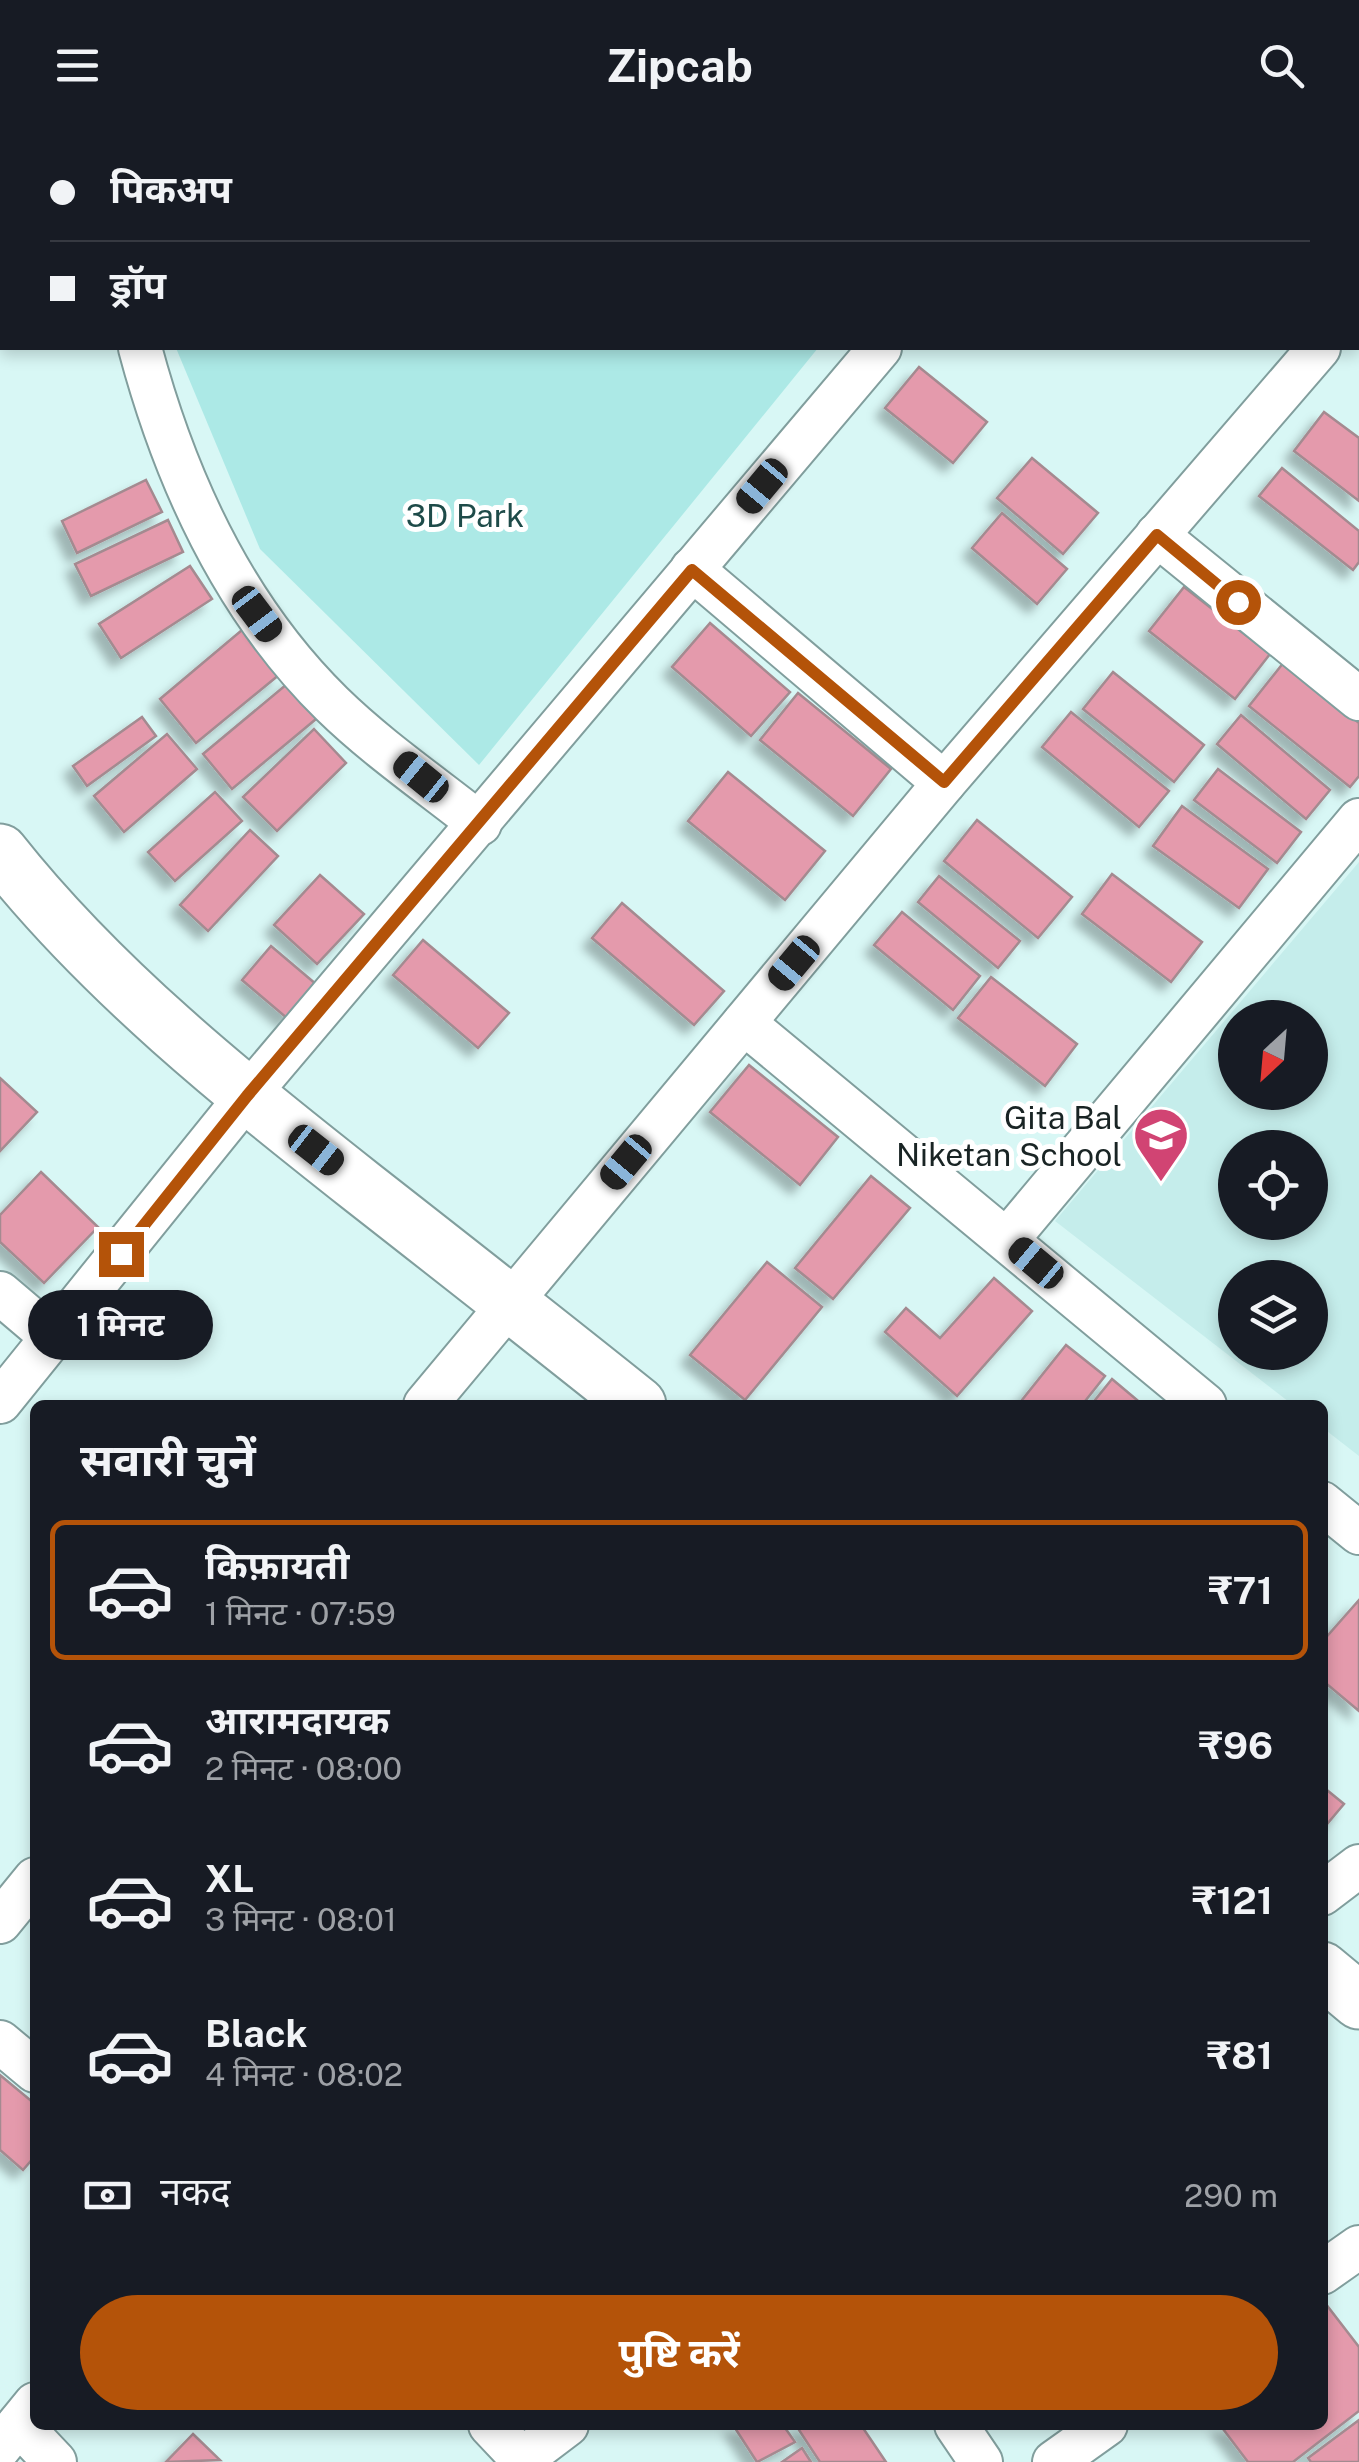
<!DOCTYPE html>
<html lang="hi">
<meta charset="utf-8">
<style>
:root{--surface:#171b24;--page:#20242c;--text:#f1f3f6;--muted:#9ea1a6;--line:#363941;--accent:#b45309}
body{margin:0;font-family:"Public Sans","Noto Sans Devanagari",sans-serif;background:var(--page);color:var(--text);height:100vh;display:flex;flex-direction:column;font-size:38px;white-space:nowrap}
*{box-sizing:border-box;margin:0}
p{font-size:32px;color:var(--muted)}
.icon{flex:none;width:55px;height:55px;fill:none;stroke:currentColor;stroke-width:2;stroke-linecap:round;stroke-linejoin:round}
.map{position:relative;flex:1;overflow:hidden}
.drawer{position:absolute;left:30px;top:1270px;width:1298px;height:1030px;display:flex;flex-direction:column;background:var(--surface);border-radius:15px;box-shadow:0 5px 15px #0003}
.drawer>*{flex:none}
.guide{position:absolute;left:0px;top:0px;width:1360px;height:220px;box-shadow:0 5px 15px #0003;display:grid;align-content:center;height:220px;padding:0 50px;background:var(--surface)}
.needle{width:65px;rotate:206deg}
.controls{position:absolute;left:1218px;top:870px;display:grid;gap:20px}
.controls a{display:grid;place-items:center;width:110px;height:110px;border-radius:50%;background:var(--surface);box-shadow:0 5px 15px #0003;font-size:50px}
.end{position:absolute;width:45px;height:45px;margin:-22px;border:12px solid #b45309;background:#fff;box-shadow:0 0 0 5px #fff}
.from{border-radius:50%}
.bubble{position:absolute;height:70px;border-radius:35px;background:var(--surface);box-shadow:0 5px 15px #0003;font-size:32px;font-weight:700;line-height:70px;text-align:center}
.car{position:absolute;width:30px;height:60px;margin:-30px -15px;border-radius:12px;box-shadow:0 0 8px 2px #0007;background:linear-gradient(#222 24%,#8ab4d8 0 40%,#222 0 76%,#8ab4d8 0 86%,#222 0)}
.guide b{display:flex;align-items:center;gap:35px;height:95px;font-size:38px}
.guide b+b{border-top:2px solid var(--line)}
.guide i{width:25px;height:25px;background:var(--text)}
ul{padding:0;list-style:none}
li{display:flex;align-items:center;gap:30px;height:140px;margin:0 20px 15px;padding:0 30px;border:5px solid transparent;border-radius:15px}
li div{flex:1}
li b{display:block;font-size:38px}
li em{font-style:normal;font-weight:700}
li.on{border-color:var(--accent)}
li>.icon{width:90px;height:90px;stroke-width:1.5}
h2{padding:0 50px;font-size:45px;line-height:120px}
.pay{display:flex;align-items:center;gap:25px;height:110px;padding:0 50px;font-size:38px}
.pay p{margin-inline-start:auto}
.button{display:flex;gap:20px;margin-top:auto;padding:20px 50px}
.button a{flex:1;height:115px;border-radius:60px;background:var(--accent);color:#fff;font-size:40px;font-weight:700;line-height:115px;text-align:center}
header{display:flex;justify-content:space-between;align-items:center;height:130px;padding:0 50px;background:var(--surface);font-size:45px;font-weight:700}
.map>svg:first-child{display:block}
.built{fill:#c5edeb;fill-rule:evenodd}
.green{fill:#ace9e6}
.building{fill:#e49aac;stroke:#a48a90;stroke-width:2.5;filter:url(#shadow)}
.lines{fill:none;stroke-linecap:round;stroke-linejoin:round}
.street-casing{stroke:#819e9d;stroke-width:46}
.secondary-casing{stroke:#819e9d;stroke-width:59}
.street{stroke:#fff;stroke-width:42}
.secondary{stroke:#fff;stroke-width:55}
.route{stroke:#b45309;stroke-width:12}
.labels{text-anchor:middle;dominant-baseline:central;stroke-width:10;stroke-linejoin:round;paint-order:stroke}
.park-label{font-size:32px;fill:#1e4b49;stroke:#fff}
.poi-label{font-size:32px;fill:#192424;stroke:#fff;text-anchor:end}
</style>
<header><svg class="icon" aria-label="menu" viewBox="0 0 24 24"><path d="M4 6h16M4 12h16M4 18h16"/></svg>Zipcab<svg class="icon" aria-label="search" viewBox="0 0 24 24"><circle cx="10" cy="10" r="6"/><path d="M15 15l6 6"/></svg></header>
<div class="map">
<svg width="1359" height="2332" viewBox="0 0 1359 2332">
<defs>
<filter id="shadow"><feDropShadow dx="-9" dy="9" stdDeviation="5" flood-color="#0004"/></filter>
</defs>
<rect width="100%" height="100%" fill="#d8f7f5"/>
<path class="built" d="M 1359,732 L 1359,1326 L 1323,1298 L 1322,1275 L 1293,1275 L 1055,1091 ZM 1235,888 L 1310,888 L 1310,962 L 1235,962 ZM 1235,1018 L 1310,1018 L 1310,1092 L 1235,1092 ZM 1235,1148 L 1310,1148 L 1310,1222 L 1235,1222 Z"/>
<path class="green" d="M 176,218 L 818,218 L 479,635 L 260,419 Z"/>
<g class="building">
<path d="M 919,237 L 987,292 L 953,333 L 885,278 Z"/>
<path d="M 1324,282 L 1359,308 L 1359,371 L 1294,321 Z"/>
<path d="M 1032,328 L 1098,383 L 1063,424 L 997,368 Z"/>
<path d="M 1282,338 L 1359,401 L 1359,432 L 1353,440 L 1259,366 Z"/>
<path d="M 146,350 L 162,382 L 77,423 L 62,391 Z"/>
<path d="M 1002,383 L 1067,439 L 1037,474 L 972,418 Z"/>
<path d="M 168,390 L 183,422 L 91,466 L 75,434 Z"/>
<path d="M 190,436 L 212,469 L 121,528 L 99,494 Z"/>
<path d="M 1184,457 L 1270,524 L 1235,569 L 1149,501 Z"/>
<path d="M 710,493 L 790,562 L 751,606 L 672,537 Z"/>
<path d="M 242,500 L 280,544 L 196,613 L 160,569 Z"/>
<path d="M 1284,532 L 1359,593 L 1359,646 L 1350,657 L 1249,576 Z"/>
<path d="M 1113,542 L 1204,615 L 1174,652 L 1083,579 Z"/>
<path d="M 293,549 L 322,584 L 232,659 L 203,624 Z"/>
<path d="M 798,563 L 891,639 L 853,686 L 760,610 Z"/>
<path d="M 1071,582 L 1169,661 L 1139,697 L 1042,617 Z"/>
<path d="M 1241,585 L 1330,660 L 1306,689 L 1217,614 Z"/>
<path d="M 142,587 L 156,606 L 87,656 L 73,636 Z"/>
<path d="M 314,599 L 346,633 L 277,701 L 243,667 Z"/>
<path d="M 167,604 L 197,639 L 124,702 L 94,666 Z"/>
<path d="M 1218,639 L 1301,702 L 1277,733 L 1194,670 Z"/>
<path d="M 728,642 L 825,721 L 785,770 L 688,691 Z"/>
<path d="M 215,662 L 242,691 L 175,751 L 148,722 Z"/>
<path d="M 1182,676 L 1268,739 L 1239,778 L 1153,716 Z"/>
<path d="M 977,690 L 1072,767 L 1038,808 L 944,731 Z"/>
<path d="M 250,700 L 278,726 L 208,801 L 180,775 Z"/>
<path d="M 1112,744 L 1202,812 L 1171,852 L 1082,784 Z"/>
<path d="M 320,745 L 364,784 L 317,834 L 274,795 Z"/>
<path d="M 939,746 L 1020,811 L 998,838 L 918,772 Z"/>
<path d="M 622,773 L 724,861 L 694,895 L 592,808 Z"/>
<path d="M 902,782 L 980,846 L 953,880 L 874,815 Z"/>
<path d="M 423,810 L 509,883 L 478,918 L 393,845 Z"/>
<path d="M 271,816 L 317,855 L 288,889 L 242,850 Z"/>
<path d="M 991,847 L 1077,914 L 1045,956 L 958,888 Z"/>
<path d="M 749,935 L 838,1007 L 800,1055 L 710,982 Z"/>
<path d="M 0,948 L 37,982 L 0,1021 Z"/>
<path d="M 41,1042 L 98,1097 L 44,1153 L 0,1112 L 0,1085 Z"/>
<path d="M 871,1046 L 910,1078 L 833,1169 L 795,1138 Z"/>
<path d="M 767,1132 L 822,1177 L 745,1270 L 690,1225 Z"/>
<path d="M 994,1148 L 1032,1181 L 957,1266 L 885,1202 L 906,1178 L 940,1208 Z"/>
<path d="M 1066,1215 L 1105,1246 L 1082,1275 L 1018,1275 Z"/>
<path d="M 1112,1249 L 1143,1275 L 1091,1275 Z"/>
<path d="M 1359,1470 L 1359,1581 L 1322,1550 L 1322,1512 Z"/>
<path d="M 1322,1656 L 1344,1674 L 1322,1700 Z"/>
<path d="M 0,1945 L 35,1974 L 35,2026 L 23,2040 L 0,2020 Z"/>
<path d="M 1322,2169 L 1359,2217 L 1359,2281 L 1293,2332 L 1248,2332 L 1220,2295 L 1322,2295 Z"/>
<path d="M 1359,2290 L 1359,2332 L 1311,2332 L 1308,2328 Z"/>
<path d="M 733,2295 L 783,2295 L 795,2312 L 757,2332 Z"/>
<path d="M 801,2295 L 861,2295 L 886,2332 L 820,2332 L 797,2297 Z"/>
<path d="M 193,2304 L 220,2330 L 166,2332 Z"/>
<path d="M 802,2318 L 811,2332 L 782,2332 Z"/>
</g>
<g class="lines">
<g class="street-casing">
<g id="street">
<path d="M 90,0 L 91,2"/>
<path d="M 397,0 L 397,2"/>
<path d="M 711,0 L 711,2"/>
<path d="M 1281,0 L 1283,2"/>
<path d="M 750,2 L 766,0"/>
<path d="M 1062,2 L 1064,0"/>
<path d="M 1358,88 L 1359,90"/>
<path d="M 0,131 L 2,131"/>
<path d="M 1358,172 L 1359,171"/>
<path d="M 140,218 C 175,349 234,478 332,574 C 377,618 431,655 480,694"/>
<path d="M 1157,405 L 1359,569"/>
<path d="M 692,439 L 944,653"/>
<path d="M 744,893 L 1205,1275"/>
<path d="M 1007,1110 L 1359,690"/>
<path d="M 0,1163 L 53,1208"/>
<path d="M 0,1272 L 247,966 L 880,218"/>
<path d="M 425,1275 L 944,653 L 1319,218"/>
<path d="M 1322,1373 L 1359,1403"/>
<path d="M 1322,1764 L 1359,1736"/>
<path d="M 0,1792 L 35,1749"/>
<path d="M 0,1912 L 35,1941"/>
<path d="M 1322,2143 L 1359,2117"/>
<path d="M 19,2294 L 55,2332"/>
<path d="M 490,2295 L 522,2329"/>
<path d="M 956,2295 L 981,2332"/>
<path d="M 0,2317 L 35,2274"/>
<path d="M 518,2332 L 567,2295"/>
<path d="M 1054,2332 L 1106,2295"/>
</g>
</g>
<g class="secondary-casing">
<g id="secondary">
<path d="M 0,722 C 102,851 234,956 363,1058 C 455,1130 547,1202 638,1275"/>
<path d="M 1322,1840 L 1359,1871"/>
</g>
</g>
<use href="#street" class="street"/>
<use href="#secondary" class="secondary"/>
</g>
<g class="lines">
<path class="route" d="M 121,1124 L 247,966 L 692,440 L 944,652 L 1157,405 L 1238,472"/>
</g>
<defs>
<g id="school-pin" transform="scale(2.875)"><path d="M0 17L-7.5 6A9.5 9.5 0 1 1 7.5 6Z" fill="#d14473" stroke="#fff"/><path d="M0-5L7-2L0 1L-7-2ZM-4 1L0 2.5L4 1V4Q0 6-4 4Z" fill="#fff"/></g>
</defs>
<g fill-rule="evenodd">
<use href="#school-pin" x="1161" y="1005"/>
</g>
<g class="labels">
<g class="park-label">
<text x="465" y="385">3D Park</text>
</g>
<g class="poi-label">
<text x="1122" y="987">Gita Bal<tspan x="1122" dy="37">Niketan School</tspan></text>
</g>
</g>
</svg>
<div class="controls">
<a><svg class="needle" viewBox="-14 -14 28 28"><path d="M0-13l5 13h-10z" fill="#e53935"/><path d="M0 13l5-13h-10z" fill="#9ea1a6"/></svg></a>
<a><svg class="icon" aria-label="locate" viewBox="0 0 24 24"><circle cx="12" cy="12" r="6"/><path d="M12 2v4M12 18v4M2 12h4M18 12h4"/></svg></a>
<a><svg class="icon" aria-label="layers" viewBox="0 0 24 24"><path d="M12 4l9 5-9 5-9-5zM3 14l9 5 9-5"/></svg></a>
</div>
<i class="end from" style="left:1238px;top:472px"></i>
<i class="end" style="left:121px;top:1124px"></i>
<div class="bubble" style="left:28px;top:1160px;width:185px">1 मिनट</div>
<i class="car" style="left:762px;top:356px;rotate:220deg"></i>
<i class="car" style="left:257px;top:484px;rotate:143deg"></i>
<i class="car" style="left:421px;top:647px;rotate:309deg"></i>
<i class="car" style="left:794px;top:833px;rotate:220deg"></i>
<i class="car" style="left:316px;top:1020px;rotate:128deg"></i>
<i class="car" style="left:626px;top:1032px;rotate:220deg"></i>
<i class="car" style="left:1036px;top:1133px;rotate:310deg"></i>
<div class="guide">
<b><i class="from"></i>पिकअप</b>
<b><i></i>ड्रॉप</b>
</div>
<section class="drawer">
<h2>सवारी चुनें</h2>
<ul>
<li class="on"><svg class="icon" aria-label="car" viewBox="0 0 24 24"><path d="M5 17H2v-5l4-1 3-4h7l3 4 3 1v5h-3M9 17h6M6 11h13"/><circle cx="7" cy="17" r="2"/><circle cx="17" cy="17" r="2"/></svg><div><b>किफ़ायती</b><p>1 मिनट · 07:59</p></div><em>₹71</em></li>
<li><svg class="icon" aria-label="car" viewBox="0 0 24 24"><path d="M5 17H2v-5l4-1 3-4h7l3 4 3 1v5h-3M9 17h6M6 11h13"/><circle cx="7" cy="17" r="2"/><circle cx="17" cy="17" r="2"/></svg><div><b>आरामदायक</b><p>2 मिनट · 08:00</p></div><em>₹96</em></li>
<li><svg class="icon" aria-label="car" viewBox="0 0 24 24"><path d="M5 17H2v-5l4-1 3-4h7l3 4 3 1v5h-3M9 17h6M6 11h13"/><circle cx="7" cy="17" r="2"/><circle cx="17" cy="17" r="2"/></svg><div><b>XL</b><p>3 मिनट · 08:01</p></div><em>₹121</em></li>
<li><svg class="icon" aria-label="car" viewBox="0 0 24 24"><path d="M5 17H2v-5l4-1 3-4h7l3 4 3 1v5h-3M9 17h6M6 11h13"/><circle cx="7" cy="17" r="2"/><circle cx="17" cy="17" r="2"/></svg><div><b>Black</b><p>4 मिनट · 08:02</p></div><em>₹81</em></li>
</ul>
<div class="pay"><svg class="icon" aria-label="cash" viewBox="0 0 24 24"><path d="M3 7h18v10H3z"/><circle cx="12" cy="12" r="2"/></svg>नकद<p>290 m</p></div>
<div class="button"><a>पुष्टि करें</a></div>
</section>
</div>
